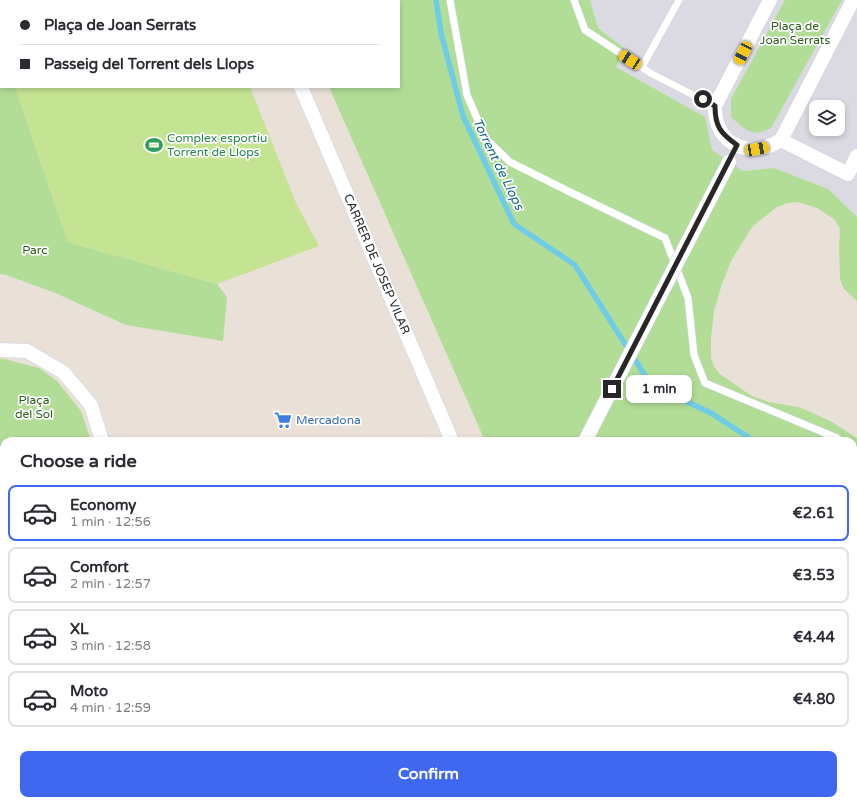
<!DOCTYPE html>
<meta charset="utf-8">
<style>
:root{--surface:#fff;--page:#f2f2f3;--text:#2b2b33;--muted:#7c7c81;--line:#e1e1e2;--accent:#3f67ef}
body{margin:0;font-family:"Varela Round",sans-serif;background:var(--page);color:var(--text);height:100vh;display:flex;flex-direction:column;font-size:15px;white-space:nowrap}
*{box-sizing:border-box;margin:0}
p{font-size:13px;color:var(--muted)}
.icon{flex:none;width:22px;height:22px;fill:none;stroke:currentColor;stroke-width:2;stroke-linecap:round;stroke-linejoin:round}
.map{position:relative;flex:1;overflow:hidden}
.drawer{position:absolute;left:0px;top:437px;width:857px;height:368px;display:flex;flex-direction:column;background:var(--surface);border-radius:12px 12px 0 0;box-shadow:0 2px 6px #0003}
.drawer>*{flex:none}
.top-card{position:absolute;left:0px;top:0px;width:400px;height:88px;box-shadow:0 2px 6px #0003;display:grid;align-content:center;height:88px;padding:0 20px;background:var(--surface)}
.buttons{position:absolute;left:809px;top:100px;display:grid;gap:8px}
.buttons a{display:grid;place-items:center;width:36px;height:36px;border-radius:8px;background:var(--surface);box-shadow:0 2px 6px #0003;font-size:20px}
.end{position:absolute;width:18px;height:18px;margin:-9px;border:5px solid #272727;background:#fff;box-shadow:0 0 0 2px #fff}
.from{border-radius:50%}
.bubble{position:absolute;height:28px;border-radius:8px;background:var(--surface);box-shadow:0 2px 6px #0003;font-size:13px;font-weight:700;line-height:28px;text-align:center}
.car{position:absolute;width:12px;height:24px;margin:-12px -6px;border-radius:5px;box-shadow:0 0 3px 1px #0007;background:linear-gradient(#f5c518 24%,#345 0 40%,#f5c518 0 76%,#345 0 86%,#f5c518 0)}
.top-card b{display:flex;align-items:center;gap:14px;height:38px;font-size:15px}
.top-card b+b{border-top:1px solid var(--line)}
.top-card i{width:10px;height:10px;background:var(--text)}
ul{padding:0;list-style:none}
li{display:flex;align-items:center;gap:12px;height:56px;margin:0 8px 6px;padding:0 12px;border:2px solid var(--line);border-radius:8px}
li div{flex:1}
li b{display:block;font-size:15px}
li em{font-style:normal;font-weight:700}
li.current{border-color:var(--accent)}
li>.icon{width:36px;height:36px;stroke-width:1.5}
h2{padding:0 20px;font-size:18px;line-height:48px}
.button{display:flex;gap:8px;margin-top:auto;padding:8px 20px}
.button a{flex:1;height:46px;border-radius:8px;background:var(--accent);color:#fff;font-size:16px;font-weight:700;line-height:46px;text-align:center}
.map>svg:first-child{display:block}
.industrial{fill:#dbd9e1;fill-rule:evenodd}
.green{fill:#b2dd97}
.pitch{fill:#c5e493}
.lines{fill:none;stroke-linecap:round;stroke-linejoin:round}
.stream{stroke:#6fcce7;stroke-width:5.5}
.lane-casing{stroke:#ced2df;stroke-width:8}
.street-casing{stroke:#ced2df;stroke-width:15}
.lane{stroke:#fff;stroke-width:7}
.street{stroke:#fff;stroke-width:14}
.street-bridge-casing{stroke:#ced2df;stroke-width:15;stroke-linecap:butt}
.street-bridge{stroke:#fff;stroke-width:14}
.route{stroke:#272727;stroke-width:5}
.labels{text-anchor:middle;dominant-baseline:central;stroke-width:3.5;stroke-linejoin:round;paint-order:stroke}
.park-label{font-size:12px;fill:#2d5e1c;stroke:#fff}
.leisure-label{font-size:12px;fill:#27864d;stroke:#fff;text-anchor:start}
.street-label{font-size:12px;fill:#272727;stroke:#fff}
.shop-label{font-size:12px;fill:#366cbe;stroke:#fff;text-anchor:start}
.water-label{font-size:13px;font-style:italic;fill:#14698e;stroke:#fff}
</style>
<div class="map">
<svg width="857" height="805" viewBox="0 0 857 805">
<rect width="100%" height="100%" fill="#e9e1d8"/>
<path class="industrial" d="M 590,0 L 857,0 L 857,217 L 828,189 L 774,168 L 743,171 L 712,150 L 704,117 L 616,67 L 625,49 L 598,28 ZM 816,107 L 838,107 L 838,129 L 816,129 Z"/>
<g class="green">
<path d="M 291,0 L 590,0 L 598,28 L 625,49 L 616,67 L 705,117 L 712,150 L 743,171 L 774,168 L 828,189 L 857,217 L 857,301 L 844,289 L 840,280 L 839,247 L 840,229 L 835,220 L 817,208 L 798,202 L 788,203 L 777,207 L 753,226 L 732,259 L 722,284 L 714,311 L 711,339 L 711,358 L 714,367 L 720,374 L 750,395 L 769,402 L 798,407 L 806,410 L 832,422 L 857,438 L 857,638 L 853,637 L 853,441 L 485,441 L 329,87 L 399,87 L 399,1 Z"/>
<path d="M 785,0 L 842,0 L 771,128 C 751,138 746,130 731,117 L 731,99 Z"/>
<path d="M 0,42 L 1,87 L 15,87 L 68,242 L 217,284 L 227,297 L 223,341 L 126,325 L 53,292 L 3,274 L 0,274 Z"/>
<path d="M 0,359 L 5,359 L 39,368 L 57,381 L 81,411 L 91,441 L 4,441 L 4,590 L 0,591 Z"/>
</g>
<g class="pitch">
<path d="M 0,0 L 215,0 L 215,1 L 1,1 L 1,45 Z"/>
<path d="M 15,87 L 250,87 L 296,203 L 319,246 L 217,284 L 68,242 Z"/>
</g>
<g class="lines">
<g class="stream">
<path d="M 436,0 L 441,33 L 463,116 L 514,224 L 575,265 L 651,385 L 711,413 L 754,441"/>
<path d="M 853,536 L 857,541"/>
</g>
<g class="lane-casing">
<g id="lane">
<path d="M 450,0 L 467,95 L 486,139 L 510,162 L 572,193 L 665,238 L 688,298 L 694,355 L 705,383 L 837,438 L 841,441"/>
<path d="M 574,0 L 585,30 L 652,74 L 715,106"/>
<path d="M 642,67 L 679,0"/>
<path d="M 853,449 L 857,452"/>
</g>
</g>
<g class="street-casing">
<g id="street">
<path d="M 264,0 L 265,1"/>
<path d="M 770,0 L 715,106 C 714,145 750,160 781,140 L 853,0"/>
<path d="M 301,87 L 452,441"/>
<path d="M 781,140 L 848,174 L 857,156"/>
<path d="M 0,350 L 27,351 L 63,372 L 91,405 L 102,441"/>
<path d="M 0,622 L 4,621"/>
<path d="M 0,637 L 4,637"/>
<path d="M 853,688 L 857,689"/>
<path d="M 156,801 L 157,805"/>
<path d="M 319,801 L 319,805"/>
<path d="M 725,801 L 735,805"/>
<path d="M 619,803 L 637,801"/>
<path d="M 580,805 L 580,801"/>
</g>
</g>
<use href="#lane" class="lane"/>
<use href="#street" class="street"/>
<g class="street-bridge-casing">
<path id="street-bridge" d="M 585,441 L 729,162"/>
</g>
<use href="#street-bridge" class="street-bridge"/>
</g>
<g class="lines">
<path class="route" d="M 612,389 L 737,145 C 720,133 715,126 715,106 L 703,99"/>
</g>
<defs>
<g id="stadium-bare" transform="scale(1.38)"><path d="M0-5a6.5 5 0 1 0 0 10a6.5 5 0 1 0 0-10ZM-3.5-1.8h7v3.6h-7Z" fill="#2e9e5b" stroke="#fff" stroke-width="2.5" paint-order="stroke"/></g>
<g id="supermarket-bare" transform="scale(1.38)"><path d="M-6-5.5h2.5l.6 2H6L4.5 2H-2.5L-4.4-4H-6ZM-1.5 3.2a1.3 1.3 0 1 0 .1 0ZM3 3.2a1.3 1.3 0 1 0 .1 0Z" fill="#3f7fe0" stroke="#fff" stroke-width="2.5" paint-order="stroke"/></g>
</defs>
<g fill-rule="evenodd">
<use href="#stadium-bare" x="154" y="145"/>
<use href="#supermarket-bare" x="283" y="420"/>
</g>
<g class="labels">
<g class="park-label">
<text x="795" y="26">Plaça de<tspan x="795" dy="14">Joan Serrats</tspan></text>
<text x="35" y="250">Parc</text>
<text x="34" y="400">Plaça<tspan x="34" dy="14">del Sol</tspan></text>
</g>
<g class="leisure-label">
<text x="167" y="138">Complex esportiu<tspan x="167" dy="14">Torrent de Llops</tspan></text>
</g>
<g class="street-label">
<text transform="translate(377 264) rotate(67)">CARRER DE JOSEP VILAR</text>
</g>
<g class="shop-label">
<text x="296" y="420">Mercadona</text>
</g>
<g class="water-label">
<text transform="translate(498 164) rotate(64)">Torrent de Llops</text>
</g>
</g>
</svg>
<div class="buttons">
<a><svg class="icon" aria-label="layers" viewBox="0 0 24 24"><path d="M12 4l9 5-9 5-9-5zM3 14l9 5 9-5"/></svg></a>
</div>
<i class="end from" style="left:703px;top:99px"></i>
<i class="end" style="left:612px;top:389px"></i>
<div class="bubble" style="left:626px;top:375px;width:66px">1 min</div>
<i class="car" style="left:743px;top:53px;rotate:207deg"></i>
<i class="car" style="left:630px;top:60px;rotate:303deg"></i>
<i class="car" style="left:757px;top:149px;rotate:80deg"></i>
<div class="top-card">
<b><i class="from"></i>Plaça de Joan Serrats</b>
<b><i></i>Passeig del Torrent dels Llops</b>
</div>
<section class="drawer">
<h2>Choose a ride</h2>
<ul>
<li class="current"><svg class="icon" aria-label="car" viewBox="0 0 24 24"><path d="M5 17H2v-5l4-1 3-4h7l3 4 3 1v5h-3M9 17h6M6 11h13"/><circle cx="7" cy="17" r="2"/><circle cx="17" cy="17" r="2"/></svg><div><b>Economy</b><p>1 min · 12:56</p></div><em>€2.61</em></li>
<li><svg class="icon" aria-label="car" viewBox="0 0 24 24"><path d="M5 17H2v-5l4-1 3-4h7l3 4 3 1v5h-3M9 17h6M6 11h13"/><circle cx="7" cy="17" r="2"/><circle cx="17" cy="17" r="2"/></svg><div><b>Comfort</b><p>2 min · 12:57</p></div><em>€3.53</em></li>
<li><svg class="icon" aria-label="car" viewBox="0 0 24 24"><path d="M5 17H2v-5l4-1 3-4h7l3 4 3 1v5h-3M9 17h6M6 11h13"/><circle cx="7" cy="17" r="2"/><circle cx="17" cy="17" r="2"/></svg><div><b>XL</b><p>3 min · 12:58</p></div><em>€4.44</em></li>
<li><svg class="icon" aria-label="car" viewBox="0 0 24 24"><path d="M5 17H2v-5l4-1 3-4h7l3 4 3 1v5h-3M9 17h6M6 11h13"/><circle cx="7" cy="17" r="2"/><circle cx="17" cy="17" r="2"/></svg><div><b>Moto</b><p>4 min · 12:59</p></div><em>€4.80</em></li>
</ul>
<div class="button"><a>Confirm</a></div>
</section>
</div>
